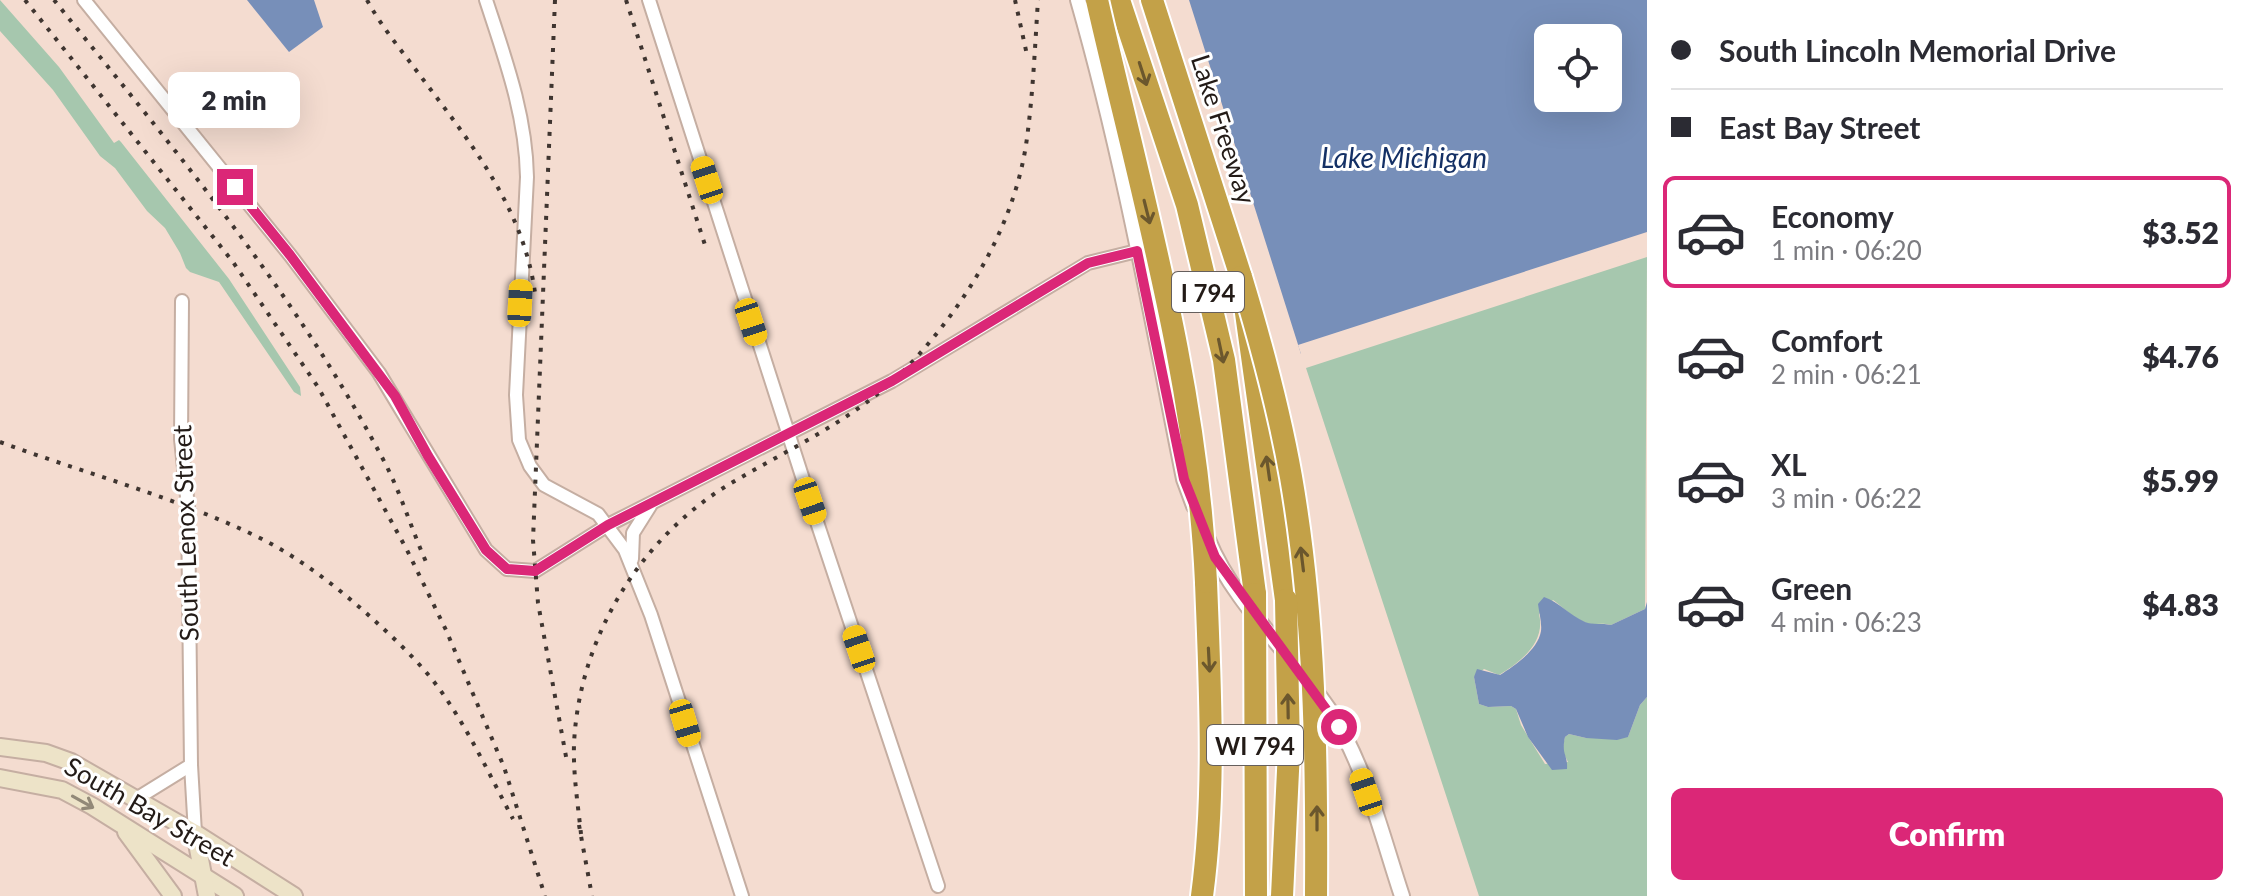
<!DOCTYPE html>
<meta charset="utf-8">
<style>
:root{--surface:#fff;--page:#f2f2f3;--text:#2b2b33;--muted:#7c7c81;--line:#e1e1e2;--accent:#db2777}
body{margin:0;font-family:Lato,sans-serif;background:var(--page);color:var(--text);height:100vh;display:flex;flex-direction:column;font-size:30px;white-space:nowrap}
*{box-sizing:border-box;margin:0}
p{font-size:26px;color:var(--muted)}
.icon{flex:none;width:44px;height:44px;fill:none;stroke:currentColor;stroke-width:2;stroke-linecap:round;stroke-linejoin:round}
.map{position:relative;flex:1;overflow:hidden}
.sheet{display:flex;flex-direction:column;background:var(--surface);width:600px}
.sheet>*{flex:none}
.banner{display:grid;align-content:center;height:176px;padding:0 24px;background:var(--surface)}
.tools{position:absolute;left:1534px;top:24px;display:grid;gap:16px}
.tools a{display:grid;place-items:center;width:88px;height:88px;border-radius:12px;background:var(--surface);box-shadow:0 8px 32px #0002;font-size:40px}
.end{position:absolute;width:36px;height:36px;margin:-18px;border:10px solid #db2777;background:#fff;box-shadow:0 0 0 4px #fff}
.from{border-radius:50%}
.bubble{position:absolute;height:56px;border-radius:12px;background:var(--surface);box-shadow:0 8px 32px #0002;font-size:26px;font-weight:800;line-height:56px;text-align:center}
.car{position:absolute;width:24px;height:48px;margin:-24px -12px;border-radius:10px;box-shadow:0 0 6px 2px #0007;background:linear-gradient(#f5c518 24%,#345 0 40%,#f5c518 0 76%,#345 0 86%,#f5c518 0)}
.banner b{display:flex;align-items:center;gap:28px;height:76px;font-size:30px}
.banner b+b{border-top:2px solid var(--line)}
.banner i{width:20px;height:20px;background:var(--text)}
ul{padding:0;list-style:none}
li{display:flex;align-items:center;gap:24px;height:112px;margin:0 16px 12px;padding:0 8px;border:4px solid transparent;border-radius:12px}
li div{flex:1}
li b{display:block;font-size:30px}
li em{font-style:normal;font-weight:800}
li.on{border-color:var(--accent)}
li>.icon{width:72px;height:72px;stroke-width:1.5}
.action{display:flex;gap:16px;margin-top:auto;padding:16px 24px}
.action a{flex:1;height:92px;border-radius:12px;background:var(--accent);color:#fff;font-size:32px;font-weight:800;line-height:92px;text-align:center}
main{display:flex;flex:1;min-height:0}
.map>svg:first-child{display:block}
.green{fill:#a6c7ae}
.water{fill:#778fb9;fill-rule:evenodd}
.pier{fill:#f4dcd0}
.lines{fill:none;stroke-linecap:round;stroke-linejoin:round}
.minor-casing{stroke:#c5aea2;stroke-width:16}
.tertiary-casing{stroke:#c5aea2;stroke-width:18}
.secondary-casing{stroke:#c5aea2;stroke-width:20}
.motorway-casing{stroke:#fff;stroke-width:26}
.minor{stroke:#fff;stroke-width:12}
.tertiary{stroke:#fff;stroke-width:14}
.secondary{stroke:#ede3c8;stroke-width:16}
.motorway{stroke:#c3a148;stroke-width:22}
.rail{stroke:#3f3530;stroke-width:4;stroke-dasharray:4 8;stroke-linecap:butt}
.motorway-bridge-casing{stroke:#fff;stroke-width:26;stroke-linecap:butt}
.motorway-bridge{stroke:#c3a148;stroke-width:22}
.oneway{stroke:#6b572d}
.oneway2{stroke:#928978}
.route{stroke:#db2777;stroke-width:10}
.labels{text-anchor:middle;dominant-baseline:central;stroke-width:6;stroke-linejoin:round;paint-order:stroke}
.shield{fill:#fff;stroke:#655f5d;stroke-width:2}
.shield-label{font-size:24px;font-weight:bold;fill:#231b17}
.street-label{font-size:26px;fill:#231b17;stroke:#fff}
.water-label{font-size:28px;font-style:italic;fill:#143065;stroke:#fff}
</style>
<main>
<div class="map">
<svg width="1647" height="896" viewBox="0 0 1647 896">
<rect width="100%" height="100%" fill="#f4dcd0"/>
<g class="green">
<path d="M 0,0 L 59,67 L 114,143 L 119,140 L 121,142 L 229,279 L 300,387 L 301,396 L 294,392 L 219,282 L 190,272 L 186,268 L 180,253 L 165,228 L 147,211 L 115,168 L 100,156 L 53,90 L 0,31 Z"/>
<path d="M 1647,257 L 1645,609 L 1611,625 C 1604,623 1599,624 1592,624 C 1578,623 1564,608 1553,600 L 1539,614 C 1546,642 1521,662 1499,675 L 1484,669 L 1474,677 L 1479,704 L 1488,707 L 1511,706 L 1516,709 L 1521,725 L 1545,764 L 1568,762 L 1562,750 L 1565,737 L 1569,734 L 1586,738 L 1628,737 L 1640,705 L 1647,697 L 1647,896 L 1479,896 L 1306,368 Z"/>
</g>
<g class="water">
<path d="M 247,0 L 314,0 L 323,27 L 289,52 Z"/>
<path d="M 1189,0 L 1647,0 L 1647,243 L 1301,354 ZM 1548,38 L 1608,38 L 1608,98 L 1548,98 Z"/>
<path d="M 1544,597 C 1559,602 1569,615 1585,622 C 1593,625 1602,623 1611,625 L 1645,609 L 1647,602 L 1647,697 L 1640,705 L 1628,737 L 1617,740 L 1586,738 L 1569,734 L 1565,737 C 1561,755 1568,754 1567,769 L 1552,770 L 1528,737 L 1516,709 L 1511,706 L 1488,707 L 1479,704 L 1474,677 L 1477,669 L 1500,675 C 1514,666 1538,650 1541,631 C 1542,622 1539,613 1538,604 Z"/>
</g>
<path class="pier" d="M 1647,232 L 1647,247 L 1302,358 L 1301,354 L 1298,345 Z"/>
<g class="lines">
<g class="minor-casing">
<g id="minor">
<path d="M 84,0 L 290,255 L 379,373 L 486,550 L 507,569 L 535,571 L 608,525 L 892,381 L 1088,263 L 1137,251"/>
<path d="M 486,0 C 505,58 526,115 527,177 L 516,395 L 519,440 L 530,466 L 544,485 L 598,514 L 625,550 L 651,615 L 742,896"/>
<path d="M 649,0 L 810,501 L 938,886"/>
<path d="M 182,301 L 181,439 L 188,507 L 191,765 L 195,833"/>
<path d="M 632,559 L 633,533 L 650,506"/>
<path d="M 136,799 L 191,765"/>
</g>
</g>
<g class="tertiary-casing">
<g id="tertiary">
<path d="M 1078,0 C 1123,157 1152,319 1184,479 L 1194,506"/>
<path d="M 1208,540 C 1234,604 1294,656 1332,714 C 1366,768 1382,836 1402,896"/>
</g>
</g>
<g class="secondary-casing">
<g id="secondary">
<path d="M 0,747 L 46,753 L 71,762 L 195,833 L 294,896"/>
<path d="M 0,778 L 62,790 L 92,806 L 235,896"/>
<path d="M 126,832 L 173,896"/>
<path d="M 195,833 L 207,896"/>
</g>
</g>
<g class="motorway-casing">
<g id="motorway">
<path d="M 1119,0 L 1187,205 L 1224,360 L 1255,594"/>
<path d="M 1152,0 L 1241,277 L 1286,600"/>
<path d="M 1202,896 C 1216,791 1210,687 1206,582"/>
</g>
</g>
<use href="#minor" class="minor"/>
<use href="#tertiary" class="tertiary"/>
<use href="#secondary" class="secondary"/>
<use href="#motorway" class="motorway"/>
<g class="rail">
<path d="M 25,0 L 233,262 L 318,387 L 407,550 L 446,630 L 504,767 L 545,896"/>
<path d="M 54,0 C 173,148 297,294 385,463 C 402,496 412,531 427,564"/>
<path d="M 367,0 C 380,24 397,45 413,66 C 465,136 523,204 535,293"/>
<path d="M 555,0 L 533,540 L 538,603 L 567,762"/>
<path d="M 626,0 L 705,245"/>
<path d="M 1015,0 L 1027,55"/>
<path d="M 0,442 C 87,474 179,498 262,539 C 303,560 341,590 375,621 C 397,641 420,663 438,687 C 468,728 489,774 513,819"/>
<path d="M 579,825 L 592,896"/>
<path d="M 581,834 C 578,805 573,774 574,744 C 579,637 641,536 733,482 C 796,445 864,415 913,361 C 969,300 1016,222 1027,138 C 1033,93 1035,46 1038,0"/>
</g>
<g class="motorway-bridge-casing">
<g id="motorway-bridge">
<path d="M 1097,0 C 1141,193 1197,383 1206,582"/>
<path d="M 1241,277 C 1261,343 1279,409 1291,477 C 1315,615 1317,756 1316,896"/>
<path d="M 1255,594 L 1256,896"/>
<path d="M 1282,896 L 1289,750 L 1286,600"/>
</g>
</g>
<use href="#motorway-bridge" class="motorway-bridge"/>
</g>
<defs><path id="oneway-shaft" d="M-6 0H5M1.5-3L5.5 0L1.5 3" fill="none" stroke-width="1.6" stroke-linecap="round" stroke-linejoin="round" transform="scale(2)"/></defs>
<g class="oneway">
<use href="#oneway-shaft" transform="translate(1143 74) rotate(72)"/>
<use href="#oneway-shaft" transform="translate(1147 212) rotate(76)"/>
<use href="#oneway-shaft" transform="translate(1221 351) rotate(78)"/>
<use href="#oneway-shaft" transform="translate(1268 468) rotate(-98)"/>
<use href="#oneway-shaft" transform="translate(1302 559) rotate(-97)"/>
<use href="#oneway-shaft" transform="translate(1209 660) rotate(87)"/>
<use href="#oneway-shaft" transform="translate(1288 706) rotate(-91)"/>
<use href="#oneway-shaft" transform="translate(1317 818) rotate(-90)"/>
</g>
<use class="oneway2" href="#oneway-shaft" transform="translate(83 802) rotate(29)"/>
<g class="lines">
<path class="route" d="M 235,187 L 290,255 L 395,396 L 428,456 L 486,550 L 507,569 L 535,571 L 608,525 L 892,381 L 1088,263 L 1137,251 L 1184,479 L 1215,557 L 1339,727"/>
</g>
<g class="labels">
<g class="shield">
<rect x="1172" y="272" width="72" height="40" rx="6"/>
<rect x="1207" y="725" width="96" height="40" rx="6"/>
</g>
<g class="shield-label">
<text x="1208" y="292">I 794</text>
<text x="1255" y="745">WI 794</text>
</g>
<g class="street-label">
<text transform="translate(1224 129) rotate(72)">Lake Freeway</text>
<text transform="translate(185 533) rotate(-92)">South Lenox Street</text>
<text transform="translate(150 811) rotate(30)">South Bay Street</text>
</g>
<g class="water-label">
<text x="1404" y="157">Lake Michigan</text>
</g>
</g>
</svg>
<div class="tools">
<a><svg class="icon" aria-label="locate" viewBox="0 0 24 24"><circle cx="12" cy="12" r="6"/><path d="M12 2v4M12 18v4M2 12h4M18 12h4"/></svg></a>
</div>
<i class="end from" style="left:1339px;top:727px"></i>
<i class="end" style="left:235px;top:187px"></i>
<div class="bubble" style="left:168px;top:72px;width:132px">2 min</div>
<i class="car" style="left:707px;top:180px;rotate:342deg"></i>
<i class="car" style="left:520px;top:303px;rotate:3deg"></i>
<i class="car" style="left:751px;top:322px;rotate:162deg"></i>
<i class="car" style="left:810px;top:501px;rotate:161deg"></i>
<i class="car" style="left:859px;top:649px;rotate:341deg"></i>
<i class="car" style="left:685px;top:723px;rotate:163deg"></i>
<i class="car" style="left:1366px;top:792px;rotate:341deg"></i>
</div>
<section class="sheet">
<div class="banner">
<b><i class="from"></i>South Lincoln Memorial Drive</b>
<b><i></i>East Bay Street</b>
</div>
<ul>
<li class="on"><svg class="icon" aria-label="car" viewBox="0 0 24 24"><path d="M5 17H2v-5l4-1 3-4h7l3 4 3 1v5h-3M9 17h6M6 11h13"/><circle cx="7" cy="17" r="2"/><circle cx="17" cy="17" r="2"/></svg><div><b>Economy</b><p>1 min · 06:20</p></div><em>$3.52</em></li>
<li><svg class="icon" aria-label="car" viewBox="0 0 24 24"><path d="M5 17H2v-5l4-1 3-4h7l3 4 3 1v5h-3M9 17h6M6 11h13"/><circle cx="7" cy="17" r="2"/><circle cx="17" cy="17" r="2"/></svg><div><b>Comfort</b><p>2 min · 06:21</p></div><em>$4.76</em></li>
<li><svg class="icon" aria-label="car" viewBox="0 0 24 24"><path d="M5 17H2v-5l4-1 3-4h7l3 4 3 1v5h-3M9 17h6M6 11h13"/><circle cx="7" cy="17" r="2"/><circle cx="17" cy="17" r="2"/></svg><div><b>XL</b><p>3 min · 06:22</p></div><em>$5.99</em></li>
<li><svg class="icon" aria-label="car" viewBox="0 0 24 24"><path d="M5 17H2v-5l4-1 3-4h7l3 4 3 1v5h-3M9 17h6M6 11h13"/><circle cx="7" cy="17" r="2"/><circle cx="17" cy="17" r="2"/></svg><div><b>Green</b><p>4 min · 06:23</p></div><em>$4.83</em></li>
</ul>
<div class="action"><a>Confirm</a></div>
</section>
</main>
